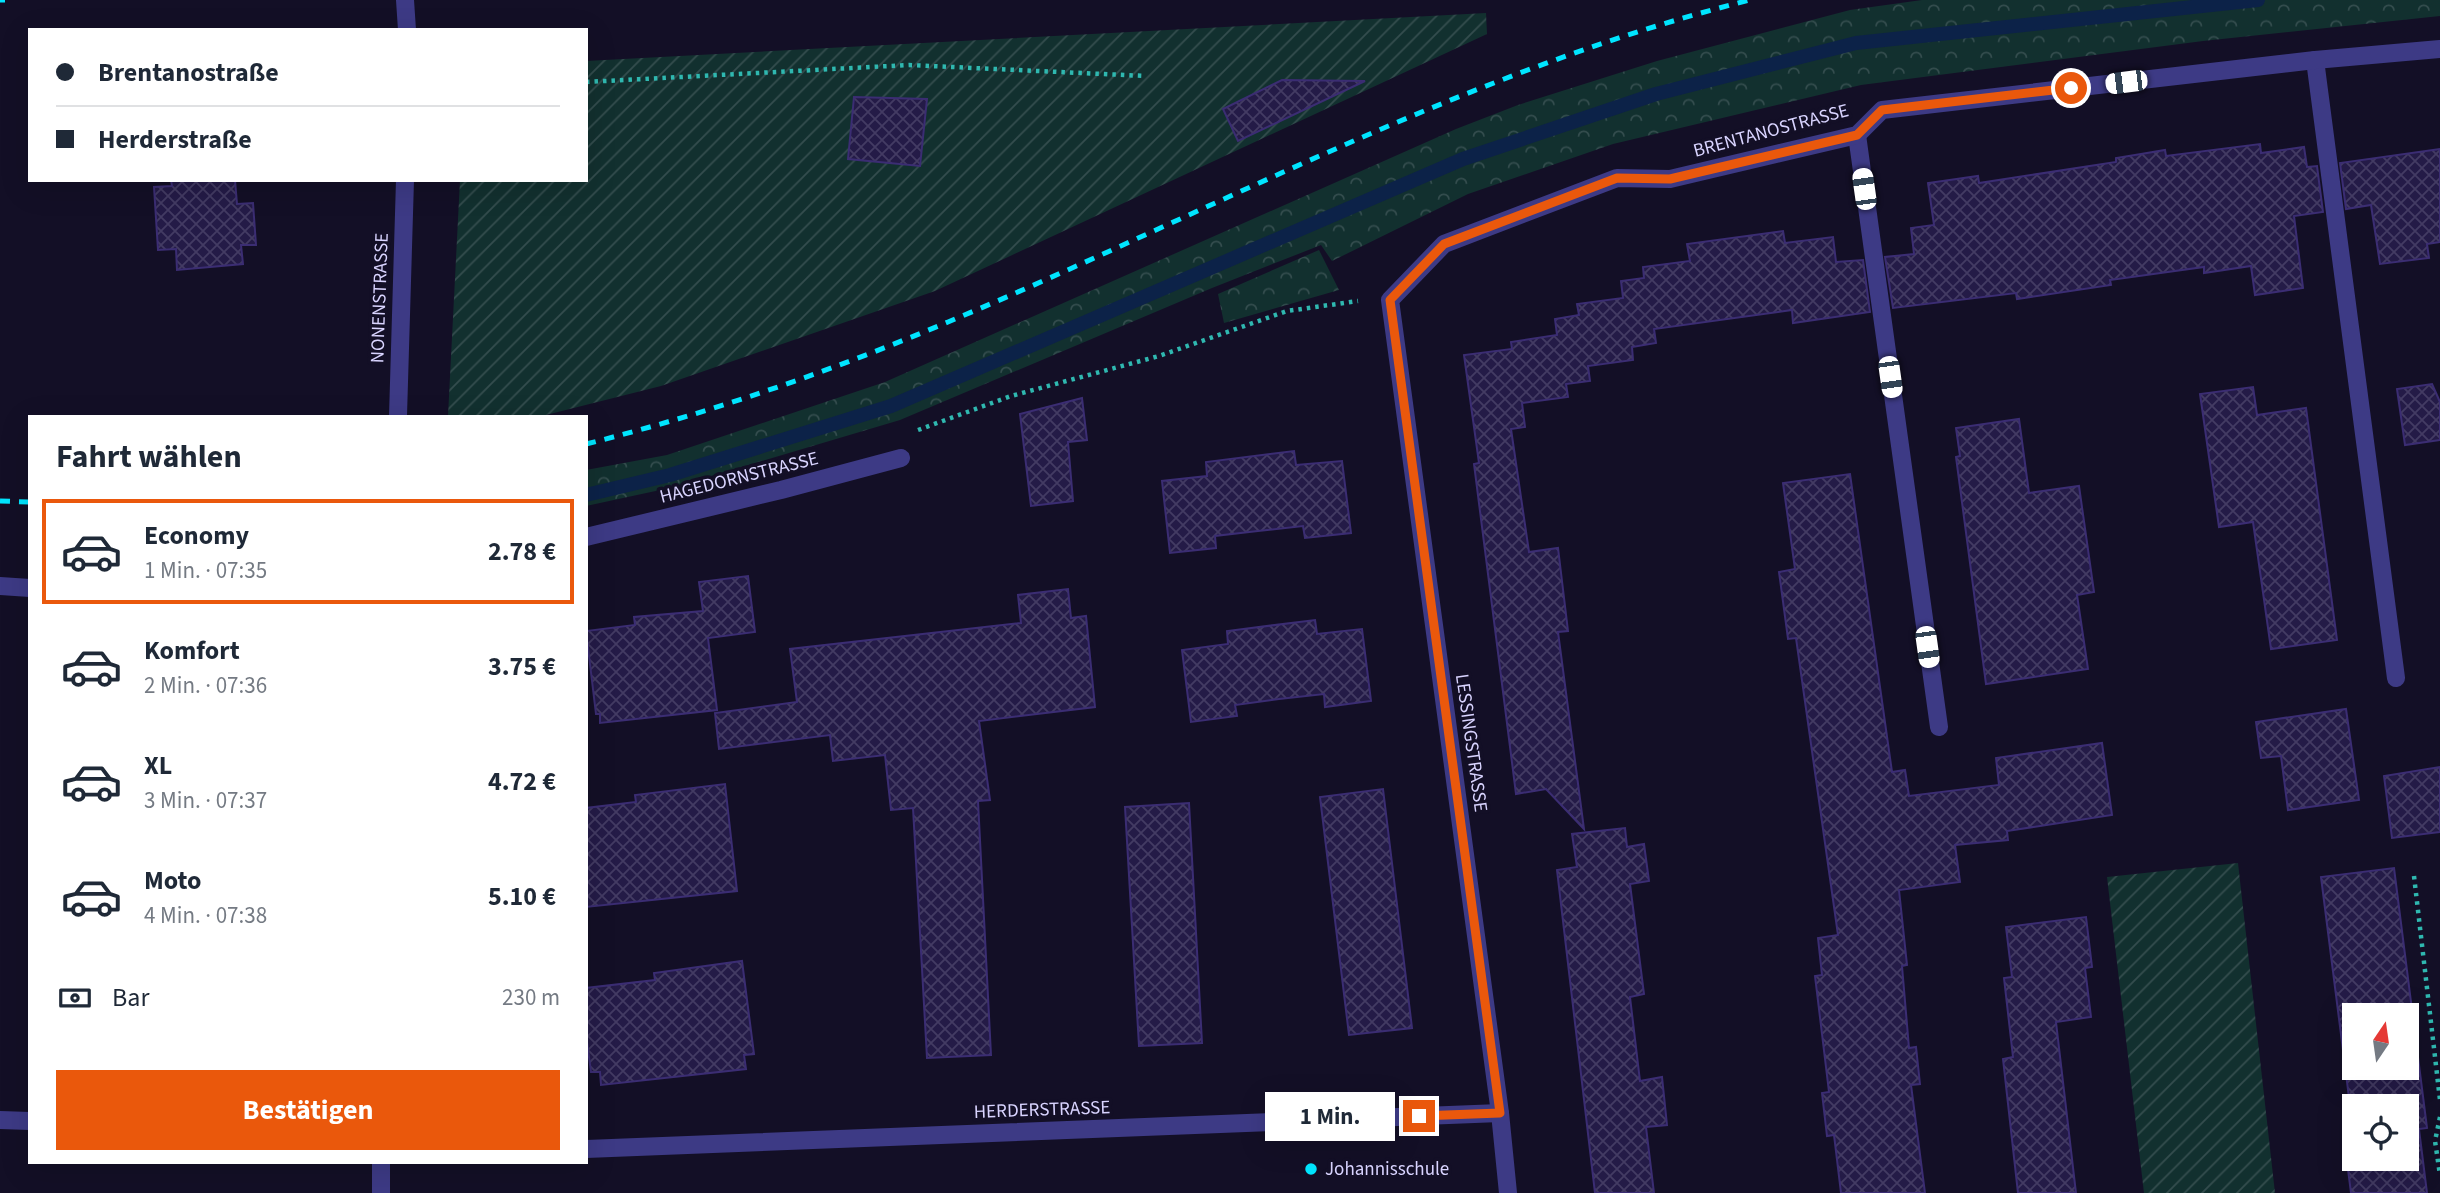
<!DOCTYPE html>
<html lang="de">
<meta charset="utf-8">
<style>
:root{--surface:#fff;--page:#f2f2f3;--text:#1f2937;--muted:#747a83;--line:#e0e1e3;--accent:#ea580c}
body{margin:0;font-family:"Source Sans 3",sans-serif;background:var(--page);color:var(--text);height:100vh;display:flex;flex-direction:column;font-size:26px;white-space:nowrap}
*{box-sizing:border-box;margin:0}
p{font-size:23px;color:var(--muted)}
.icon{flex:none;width:38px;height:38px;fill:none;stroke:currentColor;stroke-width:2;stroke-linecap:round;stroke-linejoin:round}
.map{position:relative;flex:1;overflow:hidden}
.details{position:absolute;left:28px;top:415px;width:560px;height:749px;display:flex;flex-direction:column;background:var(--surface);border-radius:0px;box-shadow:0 7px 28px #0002}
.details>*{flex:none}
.hud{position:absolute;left:28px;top:28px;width:560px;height:154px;border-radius:0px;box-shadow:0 7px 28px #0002;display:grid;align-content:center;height:154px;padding:0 28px;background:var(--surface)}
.needle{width:46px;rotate:13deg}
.buttons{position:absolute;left:2342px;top:1003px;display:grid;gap:14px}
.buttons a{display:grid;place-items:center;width:77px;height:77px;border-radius:0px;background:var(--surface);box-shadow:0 7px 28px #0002;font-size:35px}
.end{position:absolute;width:32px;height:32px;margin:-16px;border:9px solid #ea580c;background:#fff;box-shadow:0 0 0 4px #fff}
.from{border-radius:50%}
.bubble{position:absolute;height:49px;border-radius:0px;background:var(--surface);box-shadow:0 7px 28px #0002;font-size:23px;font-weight:700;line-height:49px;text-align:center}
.car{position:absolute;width:21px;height:42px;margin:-21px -10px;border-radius:9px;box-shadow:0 0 5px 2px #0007;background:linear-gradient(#fff 24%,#345 0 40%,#fff 0 76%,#345 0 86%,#fff 0)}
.hud b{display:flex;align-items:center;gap:24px;height:66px;font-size:26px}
.hud b+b{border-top:2px solid var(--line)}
.hud i{width:18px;height:18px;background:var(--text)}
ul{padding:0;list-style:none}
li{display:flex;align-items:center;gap:21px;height:105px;margin:0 14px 10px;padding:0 14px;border:4px solid transparent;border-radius:0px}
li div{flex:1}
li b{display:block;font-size:26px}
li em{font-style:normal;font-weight:700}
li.current{border-color:var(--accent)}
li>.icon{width:63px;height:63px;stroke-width:1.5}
h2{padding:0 28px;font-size:32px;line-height:84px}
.pay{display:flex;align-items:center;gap:18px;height:77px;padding:0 28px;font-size:26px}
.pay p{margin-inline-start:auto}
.button{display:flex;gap:14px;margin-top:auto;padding:14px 28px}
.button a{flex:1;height:80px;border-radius:0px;background:var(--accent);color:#fff;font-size:28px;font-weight:700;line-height:80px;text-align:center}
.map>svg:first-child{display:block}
.forest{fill:url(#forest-crowns)}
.garden{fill:url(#garden-furrows)}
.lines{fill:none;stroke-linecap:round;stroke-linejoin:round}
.stream{stroke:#0c2248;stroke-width:14}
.building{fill:url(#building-cross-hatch);stroke:#3b2d73;stroke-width:2;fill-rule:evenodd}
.path{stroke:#2fb8b0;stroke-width:4.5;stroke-dasharray:3.5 5;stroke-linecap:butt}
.lane{stroke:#3d3a85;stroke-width:18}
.street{stroke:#3d3a85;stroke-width:18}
.rail{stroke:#00e5ff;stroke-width:5;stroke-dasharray:10 9;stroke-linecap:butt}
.route{stroke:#ea580c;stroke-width:9}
.poi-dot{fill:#00e5ff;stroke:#130f26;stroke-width:2.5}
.labels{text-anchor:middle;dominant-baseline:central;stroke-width:7;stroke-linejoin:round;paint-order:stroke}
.street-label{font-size:19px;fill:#d9d4ff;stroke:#130f26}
.poi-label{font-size:19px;fill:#d9d4ff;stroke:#130f26;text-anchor:start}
</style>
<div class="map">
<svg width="2440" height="1193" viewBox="0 0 2440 1193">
<defs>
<pattern id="forest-crowns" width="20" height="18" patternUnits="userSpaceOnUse" patternTransform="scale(1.75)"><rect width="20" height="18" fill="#12302f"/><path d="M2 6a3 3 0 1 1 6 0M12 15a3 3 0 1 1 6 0" fill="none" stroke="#344d4e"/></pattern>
<pattern id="garden-furrows" width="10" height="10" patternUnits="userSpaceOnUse" patternTransform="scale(1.75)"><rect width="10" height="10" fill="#12302f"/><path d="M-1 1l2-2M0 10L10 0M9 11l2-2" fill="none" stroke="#344d4e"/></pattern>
<pattern id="building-cross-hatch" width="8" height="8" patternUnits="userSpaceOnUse" patternTransform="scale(1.75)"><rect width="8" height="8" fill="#241b47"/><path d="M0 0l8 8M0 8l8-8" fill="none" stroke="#433b63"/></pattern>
</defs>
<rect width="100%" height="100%" fill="#130f26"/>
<g class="forest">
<path d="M 1922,0 L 2440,0 L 2440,16 L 2203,41 L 1861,85 L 1613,144 L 1468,194 L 1332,261 L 1321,245 L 1212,288 L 900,420 L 674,487 L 586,506 L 586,470 L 667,455 L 885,382 L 1456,129 L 1518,105 L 1657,61 L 1850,10 Z"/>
<path d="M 1319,250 L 1339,290 L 1224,323 L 1218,294 Z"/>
</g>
<g class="garden">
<path d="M 1486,13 L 1487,34 L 935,291 L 661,386 L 542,416 L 448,416 L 460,180 L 586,180 L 586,61 Z"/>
<path d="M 2238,863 L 2275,1193 L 2144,1193 L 2107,877 Z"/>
</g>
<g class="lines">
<path class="stream" d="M 586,495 L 670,475 L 891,406 L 1463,159 L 1656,94 L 1856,43 L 2258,0"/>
</g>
<g class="building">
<path d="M 1282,80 L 1365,81 L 1238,141 L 1223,109 Z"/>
<path d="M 854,97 L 927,99 L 920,166 L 848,159 Z"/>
<path d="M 2260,144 L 2261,153 L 2304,147 L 2307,167 L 2317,166 L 2323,212 L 2294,216 L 2303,288 L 2255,295 L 2251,266 L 2204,273 L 2204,267 L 2110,280 L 2111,285 L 2017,299 L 2016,293 L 1893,308 L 1885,257 L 1914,254 L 1911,228 L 1934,225 L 1928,183 L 1978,176 L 1979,183 L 2116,162 L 2116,158 L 2141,154 L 2165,150 L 2166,156 Z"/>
<path d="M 2440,149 L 2440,242 L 2427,244 L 2429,258 L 2380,264 L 2371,205 L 2346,209 L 2340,163 Z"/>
<path d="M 171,180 L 235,180 L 237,204 L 253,203 L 256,245 L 241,245 L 243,264 L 177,270 L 176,249 L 158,250 L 154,187 L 172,186 Z"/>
<path d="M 1783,231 L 1785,243 L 1833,237 L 1836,262 L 1863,260 L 1870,312 L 1793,323 L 1792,310 L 1654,329 L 1656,343 L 1632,347 L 1633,360 L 1588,366 L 1590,381 L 1566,384 L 1568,397 L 1522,403 L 1525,427 L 1511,429 L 1529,552 L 1558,548 L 1568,631 L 1558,632 L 1584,829 L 1546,789 L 1516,794 L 1474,464 L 1479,463 L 1464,355 L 1512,349 L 1511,342 L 1557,335 L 1555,319 L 1579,315 L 1577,304 L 1623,298 L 1621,281 L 1644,278 L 1643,267 L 1690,261 L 1687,244 Z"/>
<path d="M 2432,384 L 2440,402 L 2440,440 L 2405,445 L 2397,389 Z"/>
<path d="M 2253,387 L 2257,415 L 2306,408 L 2337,640 L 2271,649 L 2253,522 L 2219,527 L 2200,394 Z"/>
<path d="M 1082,398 L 1087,440 L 1068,442 L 1073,501 L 1031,506 L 1020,414 Z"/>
<path d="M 2019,419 L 2029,493 L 2079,486 L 2094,592 L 2077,595 L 2088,669 L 1986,684 L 1956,457 L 1960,456 L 1956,428 Z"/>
<path d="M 1294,451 L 1296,465 L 1342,461 L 1351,533 L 1305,538 L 1303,526 L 1258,531 L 1215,536 L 1216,548 L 1170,553 L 1162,481 L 1207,476 L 1206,462 Z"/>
<path d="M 1850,474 L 1892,772 L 1905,770 L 1909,796 L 1999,785 L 1996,758 L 2102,743 L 2112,815 L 2007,831 L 2008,840 L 1955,845 L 1960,882 L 1899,890 L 1907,965 L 1902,966 L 1909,1048 L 1916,1047 L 1920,1084 L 1911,1085 L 1925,1193 L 1841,1193 L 1834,1135 L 1827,1136 L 1822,1093 L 1829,1092 L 1815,976 L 1822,975 L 1818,938 L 1838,935 L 1796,638 L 1788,639 L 1779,572 L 1795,569 L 1783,483 Z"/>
<path d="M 748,576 L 755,632 L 708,638 L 717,710 L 600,723 L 600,714 L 596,714 L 586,631 L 635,625 L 634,617 L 703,611 L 699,582 Z"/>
<path d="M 1068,589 L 1071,618 L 1086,616 L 1095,707 L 979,721 L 990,800 L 978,801 L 991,1055 L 927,1058 L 913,808 L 891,810 L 885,755 L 833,761 L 830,735 L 719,749 L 715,713 L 797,702 L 790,649 L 1021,623 L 1018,595 Z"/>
<path d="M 1315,620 L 1317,634 L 1362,629 L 1371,701 L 1325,707 L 1324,694 L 1279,699 L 1235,705 L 1237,716 L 1191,722 L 1182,650 L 1228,644 L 1227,631 Z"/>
<path d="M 2346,709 L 2359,800 L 2288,810 L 2281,756 L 2261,758 L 2256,722 Z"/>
<path d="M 2440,767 L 2440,832 L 2392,838 L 2384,776 Z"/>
<path d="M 725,784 L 737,891 L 586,907 L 586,808 L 636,802 L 635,795 Z"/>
<path d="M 1383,789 L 1412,1028 L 1349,1035 L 1320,797 Z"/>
<path d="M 1189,803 L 1202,1043 L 1139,1046 L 1125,807 Z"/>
<path d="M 1625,828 L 1627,847 L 1644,844 L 1649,881 L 1630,884 L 1644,994 L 1630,997 L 1640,1081 L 1662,1077 L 1667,1125 L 1646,1127 L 1654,1193 L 1595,1193 L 1557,870 L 1577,867 L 1572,834 Z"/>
<path d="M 2394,868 L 2427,1128 L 2419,1129 L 2427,1193 L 2351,1193 L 2344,1138 L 2354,1137 L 2321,877 ZM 2354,1015 L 2406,1015 L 2406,1068 L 2354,1068 ZM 2354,1106 L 2406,1106 L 2406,1158 L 2354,1158 Z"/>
<path d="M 2086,917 L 2092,967 L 2085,968 L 2091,1017 L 2056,1022 L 2076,1193 L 2018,1193 L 2003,1059 L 2013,1057 L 2004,978 L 2012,977 L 2006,927 Z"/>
<path d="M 742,961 L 754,1054 L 744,1055 L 746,1069 L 601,1085 L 600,1072 L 591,1072 L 586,1035 L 586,988 L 655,980 L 654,973 Z"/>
</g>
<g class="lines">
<g class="path">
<path d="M 586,82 L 909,65 L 1146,76"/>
<path d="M 918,430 L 1011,396 L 1159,356 L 1287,311 L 1358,301"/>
<path d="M 2414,876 L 2440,1100"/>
<path d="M 2440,1117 L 2435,1141 L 2440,1175"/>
</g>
<g class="lane">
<path d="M 2315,60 L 2396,678"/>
<path d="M 1857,135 L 1939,727"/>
</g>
<g class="street">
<path d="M 405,0 L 407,30"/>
<path d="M 398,416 L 405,180"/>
<path d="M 586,537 L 781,490 L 901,458"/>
<path d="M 0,586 L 30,588"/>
<path d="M 0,1120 L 30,1121"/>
<path d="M 586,1149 L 1500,1113"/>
<path d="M 381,1193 L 381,1162"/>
<path d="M 1508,1193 L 1500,1113 L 1390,300 L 1444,244 L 1617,178 L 1670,179 L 1857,135 L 1882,110 L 2315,60 L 2440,49"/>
</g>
<g class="rail">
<path d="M 0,0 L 5,0"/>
<path d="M 586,444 C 710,413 831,371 948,322 C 1213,211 1469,70 1750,0"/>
<path d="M 0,501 L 30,502"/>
</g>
</g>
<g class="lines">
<path class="route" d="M 1419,1116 L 1500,1113 L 1390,300 L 1444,244 L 1617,178 L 1670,179 L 1857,135 L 1882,110 L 2071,88"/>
</g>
<circle class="poi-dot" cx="1311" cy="1169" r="7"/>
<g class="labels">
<g class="street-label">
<text transform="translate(1771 131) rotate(-15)">BRENTANOSTRASSE</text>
<text transform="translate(380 298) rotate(-88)">NONENSTRASSE</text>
<text transform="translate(739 478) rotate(-14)">HAGEDORNSTRASSE</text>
<text transform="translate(1471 743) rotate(82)">LESSINGSTRASSE</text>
<text transform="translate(1042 1110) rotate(-2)">HERDERSTRASSE</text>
</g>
<g class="poi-label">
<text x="1325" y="1169">Johannisschule</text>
</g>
</g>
</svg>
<div class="buttons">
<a><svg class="needle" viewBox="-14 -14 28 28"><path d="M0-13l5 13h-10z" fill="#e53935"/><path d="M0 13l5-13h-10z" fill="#747a83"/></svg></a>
<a><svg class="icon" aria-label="locate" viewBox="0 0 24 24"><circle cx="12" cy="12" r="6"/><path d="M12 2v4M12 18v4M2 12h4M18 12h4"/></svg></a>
</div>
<i class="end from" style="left:2071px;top:88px"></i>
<i class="end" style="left:1419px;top:1116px"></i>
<div class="bubble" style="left:1265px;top:1092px;width:130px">1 Min.</div>
<i class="car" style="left:2126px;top:82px;rotate:263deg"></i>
<i class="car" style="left:1864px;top:189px;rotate:352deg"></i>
<i class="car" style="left:1890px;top:377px;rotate:172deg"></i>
<i class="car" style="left:1927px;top:647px;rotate:172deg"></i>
<div class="hud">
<b><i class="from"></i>Brentanostraße</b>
<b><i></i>Herderstraße</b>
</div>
<section class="details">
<h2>Fahrt wählen</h2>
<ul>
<li class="current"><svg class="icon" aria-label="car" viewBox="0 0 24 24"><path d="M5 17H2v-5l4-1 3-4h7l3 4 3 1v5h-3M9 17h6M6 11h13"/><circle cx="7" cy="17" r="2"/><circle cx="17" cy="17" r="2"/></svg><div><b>Economy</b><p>1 Min. · 07:35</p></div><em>2.78 €</em></li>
<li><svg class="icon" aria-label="car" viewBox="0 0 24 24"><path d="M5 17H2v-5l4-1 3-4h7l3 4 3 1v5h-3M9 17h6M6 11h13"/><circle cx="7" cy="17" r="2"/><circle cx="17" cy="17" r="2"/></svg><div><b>Komfort</b><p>2 Min. · 07:36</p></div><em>3.75 €</em></li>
<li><svg class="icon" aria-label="car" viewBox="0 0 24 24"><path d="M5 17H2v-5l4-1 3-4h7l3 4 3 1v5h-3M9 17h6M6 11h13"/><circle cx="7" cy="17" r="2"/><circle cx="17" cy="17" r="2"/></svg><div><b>XL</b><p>3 Min. · 07:37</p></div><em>4.72 €</em></li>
<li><svg class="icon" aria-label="car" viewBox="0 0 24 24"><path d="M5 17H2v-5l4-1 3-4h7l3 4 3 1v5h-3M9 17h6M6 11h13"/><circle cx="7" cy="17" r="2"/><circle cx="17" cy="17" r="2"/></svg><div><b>Moto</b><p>4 Min. · 07:38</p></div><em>5.10 €</em></li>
</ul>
<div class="pay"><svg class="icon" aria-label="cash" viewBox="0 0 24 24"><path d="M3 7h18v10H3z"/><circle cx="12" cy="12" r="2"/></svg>Bar<p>230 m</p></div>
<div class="button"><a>Bestätigen</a></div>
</section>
</div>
